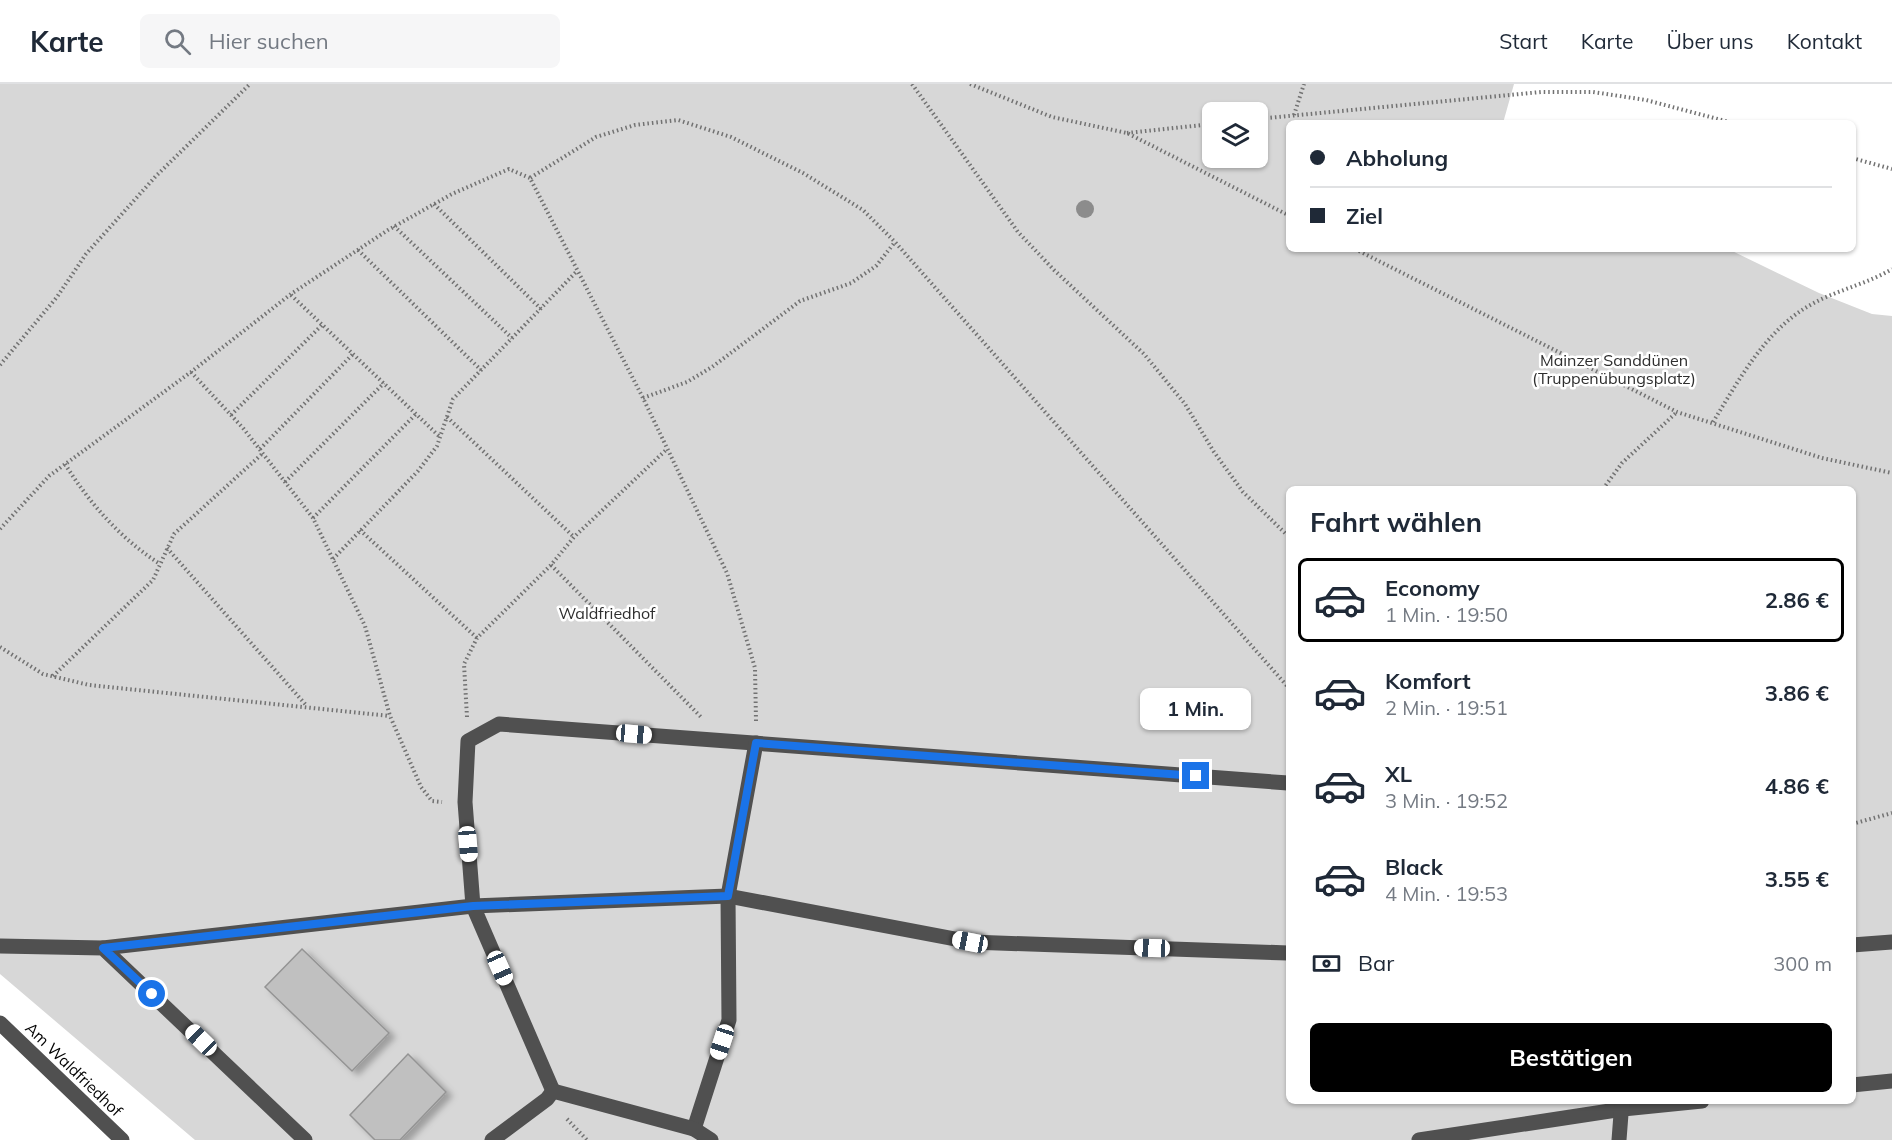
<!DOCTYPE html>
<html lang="de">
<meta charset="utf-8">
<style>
:root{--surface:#fff;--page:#f6f6f7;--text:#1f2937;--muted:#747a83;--line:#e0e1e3;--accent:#000}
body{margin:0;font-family:Mulish,sans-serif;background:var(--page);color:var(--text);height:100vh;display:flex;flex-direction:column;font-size:22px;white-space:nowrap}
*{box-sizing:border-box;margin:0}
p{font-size:20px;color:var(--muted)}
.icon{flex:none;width:33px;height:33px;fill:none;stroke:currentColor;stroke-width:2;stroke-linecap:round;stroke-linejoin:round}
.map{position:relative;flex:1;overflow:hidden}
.sheet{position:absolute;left:1286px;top:402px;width:570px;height:618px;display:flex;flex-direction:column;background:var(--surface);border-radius:9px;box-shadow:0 2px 4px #0004}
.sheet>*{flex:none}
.hud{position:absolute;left:1286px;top:36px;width:570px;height:132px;border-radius:9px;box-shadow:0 2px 4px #0004;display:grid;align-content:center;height:132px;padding:0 24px;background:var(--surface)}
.fabs{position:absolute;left:1202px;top:18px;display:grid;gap:12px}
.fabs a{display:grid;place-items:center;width:66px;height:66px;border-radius:9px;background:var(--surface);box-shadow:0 2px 4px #0004;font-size:30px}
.end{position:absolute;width:27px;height:27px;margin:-14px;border:8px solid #1a73e8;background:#fff;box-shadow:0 0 0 3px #fff}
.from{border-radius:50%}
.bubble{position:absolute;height:42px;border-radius:9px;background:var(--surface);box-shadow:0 2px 4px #0004;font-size:20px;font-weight:700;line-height:42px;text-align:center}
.car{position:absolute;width:18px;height:36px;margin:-18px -9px;border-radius:8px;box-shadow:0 0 4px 2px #0007;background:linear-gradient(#fff 24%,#345 0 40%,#fff 0 76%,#345 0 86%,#fff 0)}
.hud b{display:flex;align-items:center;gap:21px;height:57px;font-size:22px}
.hud b+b{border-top:2px solid var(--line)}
.hud i{width:15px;height:15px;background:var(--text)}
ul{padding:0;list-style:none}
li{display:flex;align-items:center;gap:18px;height:84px;margin:0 12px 9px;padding:0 12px;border:3px solid transparent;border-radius:9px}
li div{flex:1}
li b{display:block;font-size:22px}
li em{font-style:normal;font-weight:700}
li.current{border-color:var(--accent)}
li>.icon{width:54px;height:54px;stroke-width:1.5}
h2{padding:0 24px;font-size:27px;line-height:72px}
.pay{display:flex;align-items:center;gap:15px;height:66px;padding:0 24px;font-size:22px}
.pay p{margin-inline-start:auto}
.action{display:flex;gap:12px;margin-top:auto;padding:12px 24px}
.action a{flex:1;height:69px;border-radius:9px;background:var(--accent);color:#fff;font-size:24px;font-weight:700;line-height:69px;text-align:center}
header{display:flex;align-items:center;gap:36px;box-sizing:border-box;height:84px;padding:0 30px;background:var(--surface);border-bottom:2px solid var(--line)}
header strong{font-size:28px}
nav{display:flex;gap:33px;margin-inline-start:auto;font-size:21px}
.search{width:420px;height:54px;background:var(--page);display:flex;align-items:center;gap:15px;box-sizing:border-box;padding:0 21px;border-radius:9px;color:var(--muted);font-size:22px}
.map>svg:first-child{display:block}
.green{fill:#d7d7d7;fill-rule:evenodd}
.building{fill:#c0c0c0;stroke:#949494;stroke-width:1.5;filter:url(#shadow)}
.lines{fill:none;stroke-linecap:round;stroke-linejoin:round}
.path{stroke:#727272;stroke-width:4;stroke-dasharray:1.5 3;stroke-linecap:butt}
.minor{stroke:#505050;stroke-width:15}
.tree{fill:#8c8c8c}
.route{stroke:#1a73e8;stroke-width:8}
.labels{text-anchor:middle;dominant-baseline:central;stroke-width:5;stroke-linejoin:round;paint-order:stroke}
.park-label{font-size:16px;fill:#2e2e2e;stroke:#fff}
.street-label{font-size:16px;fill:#000;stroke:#fff}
</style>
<header>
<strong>Karte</strong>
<div class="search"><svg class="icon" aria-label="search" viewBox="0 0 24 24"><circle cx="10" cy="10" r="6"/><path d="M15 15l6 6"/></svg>Hier suchen</div>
<nav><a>Start</a><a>Karte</a><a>Über uns</a><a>Kontakt</a></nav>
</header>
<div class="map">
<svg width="1892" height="1056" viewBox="0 0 1892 1056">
<defs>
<filter id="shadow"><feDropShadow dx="6" dy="4" stdDeviation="3" flood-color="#0004"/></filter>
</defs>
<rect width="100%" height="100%" fill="#fff"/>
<path class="green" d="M 0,0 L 1514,0 L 1503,39 L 1288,39 L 1288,165 L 1728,165 L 1819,209 L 1872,230 L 1892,232 L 1892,1056 L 195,1056 L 0,890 ZM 1212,28 L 1257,28 L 1257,74 L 1212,74 ZM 1288,405 L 1852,405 L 1852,1017 L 1288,1017 Z"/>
<g class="building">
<path d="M 302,865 L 389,949 L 352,987 L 265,903 Z"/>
<path d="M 408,970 L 446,1008 L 400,1056 L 375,1056 L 350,1031 Z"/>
</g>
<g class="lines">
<g class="path">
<path d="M 912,0 L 1018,148 L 1054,186 L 1144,270 L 1185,320 L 1214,368 L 1243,408 L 1288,452"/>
<path d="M 970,0 L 1052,33 L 1127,49 L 1288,131"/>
<path d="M 1294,31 L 1304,0"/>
<path d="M 1257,35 L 1541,8 L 1593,8 L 1646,16 L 1733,39"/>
<path d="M 1127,49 L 1212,40"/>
<path d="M 1852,74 L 1892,85"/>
<path d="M 434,120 L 541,225"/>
<path d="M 394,142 L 512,254"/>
<path d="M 1355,165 L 1677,328 L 1822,374 L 1892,389"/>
<path d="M 358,166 L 481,286"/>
<path d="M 291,211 L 440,353"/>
<path d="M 0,281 L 57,213 L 86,170 L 156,92 L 250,0"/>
<path d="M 191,288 L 243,344 L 313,434 L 365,542 L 390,632 L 421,703 L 432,717 L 442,718"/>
<path d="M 643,314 L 687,298 L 712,283 L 800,217 L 851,199 L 876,182 L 895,158"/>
<path d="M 231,331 L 322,241"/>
<path d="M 447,333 L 574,453"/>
<path d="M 1713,338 C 1739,296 1766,245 1812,220 C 1837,206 1867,200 1892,185"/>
<path d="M 260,365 L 353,270"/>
<path d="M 65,380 C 90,420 121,455 160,480"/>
<path d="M 285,398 L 384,299"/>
<path d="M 1603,405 L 1622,379 L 1677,328"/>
<path d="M 313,434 L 416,330"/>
<path d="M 0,445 L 49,392 L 191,288 L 291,210 L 388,146 L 452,110 L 509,85 L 530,94"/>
<path d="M 360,446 L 477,554"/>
<path d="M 167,464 L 306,621"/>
<path d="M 333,475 L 418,387 L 437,362 L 453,315 L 577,187"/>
<path d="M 551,481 L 701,633"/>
<path d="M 0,563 L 43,590 L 89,601 L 390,632"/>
<path d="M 53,592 L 153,496 L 174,450 L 263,369"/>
<path d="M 467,633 L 464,580 L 477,554 L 551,481 L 574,453 L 667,365"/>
<path d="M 756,637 L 755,584 L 727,489 L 643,314 L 530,94 L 596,53 L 635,41 L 678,36 L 731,53 L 803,89 L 863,126 L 895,158 L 1288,603"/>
<path d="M 1852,740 L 1892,729"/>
<path d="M 567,1035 L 587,1056"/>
</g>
<g class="minor">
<path d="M 1852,861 L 1892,858"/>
<path d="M 0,862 L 103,864 L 305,1056"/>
<path d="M 103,864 L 473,822 L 728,812 L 971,858 L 1288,869"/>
<path d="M 0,939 L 122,1056"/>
<path d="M 1852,1001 L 1892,997"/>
<path d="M 553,1007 L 473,822 L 465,718 L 468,657 L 499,640 L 1288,699"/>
<path d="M 694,1045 L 729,936 L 728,812 L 756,659"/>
<path d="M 492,1056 L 547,1015 L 553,1007 L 694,1045 L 711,1056"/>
<path d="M 1419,1056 L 1623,1025 L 1702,1017"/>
<path d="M 1619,1056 L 1622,1017"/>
</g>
</g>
<circle class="tree" cx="1085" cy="125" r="9"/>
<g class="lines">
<path class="route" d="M 152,910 L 103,864 L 473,822 L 728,812 L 756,659 L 1196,692"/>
</g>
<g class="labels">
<g class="park-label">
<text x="1614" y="276">Mainzer Sanddünen<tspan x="1614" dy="18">(Truppenübungsplatz)</tspan></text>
<text x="607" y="529">Waldfriedhof</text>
</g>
<g class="street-label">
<text transform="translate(74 985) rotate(44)">Am Waldfriedhof</text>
</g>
</g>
</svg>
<div class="fabs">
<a><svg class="icon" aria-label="layers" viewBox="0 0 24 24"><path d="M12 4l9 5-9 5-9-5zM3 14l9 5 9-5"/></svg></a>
</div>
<i class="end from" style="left:152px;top:910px"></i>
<i class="end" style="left:1196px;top:692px"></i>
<div class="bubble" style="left:1140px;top:604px;width:111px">1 Min.</div>
<i class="car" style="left:634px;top:650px;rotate:95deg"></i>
<i class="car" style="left:468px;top:760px;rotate:175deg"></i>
<i class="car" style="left:970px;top:858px;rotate:281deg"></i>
<i class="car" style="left:1152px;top:864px;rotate:272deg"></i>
<i class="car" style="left:500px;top:884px;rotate:156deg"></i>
<i class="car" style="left:201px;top:956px;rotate:314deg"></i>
<i class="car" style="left:722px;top:958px;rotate:198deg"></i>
<div class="hud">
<b><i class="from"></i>Abholung</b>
<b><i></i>Ziel</b>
</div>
<section class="sheet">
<h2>Fahrt wählen</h2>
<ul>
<li class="current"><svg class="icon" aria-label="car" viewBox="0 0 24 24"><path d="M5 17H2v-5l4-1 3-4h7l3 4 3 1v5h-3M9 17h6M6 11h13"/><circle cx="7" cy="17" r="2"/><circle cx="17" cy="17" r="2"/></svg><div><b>Economy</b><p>1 Min. · 19:50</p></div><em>2.86 €</em></li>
<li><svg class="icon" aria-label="car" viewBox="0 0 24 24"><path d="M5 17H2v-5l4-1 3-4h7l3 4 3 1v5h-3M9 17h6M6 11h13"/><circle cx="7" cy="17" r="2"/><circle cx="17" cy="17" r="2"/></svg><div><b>Komfort</b><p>2 Min. · 19:51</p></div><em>3.86 €</em></li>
<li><svg class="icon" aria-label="car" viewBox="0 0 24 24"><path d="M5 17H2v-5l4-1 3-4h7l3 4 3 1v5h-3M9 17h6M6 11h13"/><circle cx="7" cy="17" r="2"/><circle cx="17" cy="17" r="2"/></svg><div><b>XL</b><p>3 Min. · 19:52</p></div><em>4.86 €</em></li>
<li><svg class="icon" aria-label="car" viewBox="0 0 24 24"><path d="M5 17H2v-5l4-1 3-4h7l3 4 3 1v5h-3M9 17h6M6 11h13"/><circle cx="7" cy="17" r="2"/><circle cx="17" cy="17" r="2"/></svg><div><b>Black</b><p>4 Min. · 19:53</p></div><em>3.55 €</em></li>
</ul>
<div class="pay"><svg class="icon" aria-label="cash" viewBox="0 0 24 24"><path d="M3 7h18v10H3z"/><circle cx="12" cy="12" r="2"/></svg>Bar<p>300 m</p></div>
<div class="action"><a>Bestätigen</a></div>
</section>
</div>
